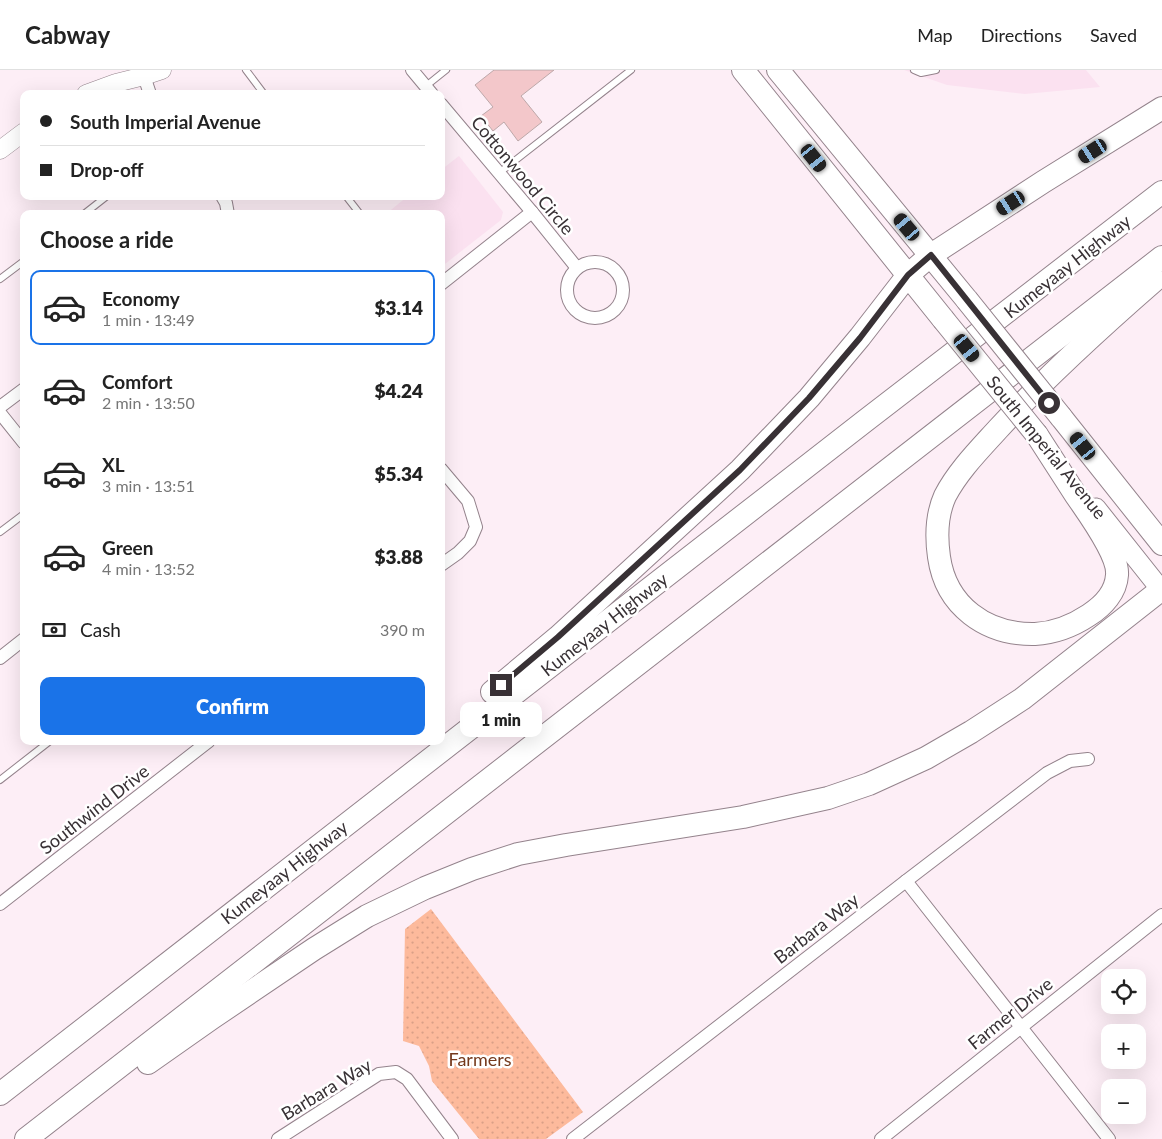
<!DOCTYPE html>
<meta charset="utf-8">
<style>
:root{--surface:#fff;--page:#f6f6f6;--text:#222;--muted:#767676;--line:#e0e0e0;--accent:#1a73e8}
body{margin:0;font-family:Lato,sans-serif;background:var(--page);color:var(--text);height:100vh;display:flex;flex-direction:column;font-size:19px;white-space:nowrap}
*{box-sizing:border-box;margin:0}
p{font-size:16px;color:var(--muted)}
.icon{flex:none;width:28px;height:28px;fill:none;stroke:currentColor;stroke-width:2;stroke-linecap:round;stroke-linejoin:round}
.map{position:relative;flex:1;overflow:hidden}
.drawer{position:absolute;left:20px;top:140px;width:425px;height:535px;display:flex;flex-direction:column;background:var(--surface);border-radius:10px;box-shadow:0 5px 20px #0002}
.drawer>*{flex:none}
.banner{position:absolute;left:20px;top:20px;width:425px;height:110px;border-radius:10px;box-shadow:0 5px 20px #0002;display:grid;align-content:center;height:110px;padding:0 20px;background:var(--surface)}
.controls{position:absolute;left:1101px;top:899px;display:grid;gap:10px}
.controls a{display:grid;place-items:center;width:45px;height:45px;border-radius:10px;background:var(--surface);box-shadow:0 5px 20px #0002;font-size:25px}
.end{position:absolute;width:22px;height:22px;margin:-11px;border:6px solid #383135;background:#fff;box-shadow:0 0 0 2px #fff}
.from{border-radius:50%}
.bubble{position:absolute;height:35px;border-radius:10px;background:var(--surface);box-shadow:0 5px 20px #0002;font-size:16px;font-weight:800;line-height:35px;text-align:center}
.car{position:absolute;width:15px;height:30px;margin:-15px -8px;border-radius:6px;box-shadow:0 0 4px 1px #0007;background:linear-gradient(#222 24%,#8ab4d8 0 40%,#222 0 76%,#8ab4d8 0 86%,#222 0)}
.banner b{display:flex;align-items:center;gap:18px;height:48px;font-size:19px}
.banner b+b{border-top:1px solid var(--line)}
.banner i{width:12px;height:12px;background:var(--text)}
ul{padding:0;list-style:none}
li{display:flex;align-items:center;gap:15px;height:75px;margin:0 10px 8px;padding:0 10px;border:2px solid transparent;border-radius:10px}
li div{flex:1}
li b{display:block;font-size:19px}
li em{font-style:normal;font-weight:800}
li.current{border-color:var(--accent)}
li>.icon{width:45px;height:45px;stroke-width:1.5}
h2{padding:0 20px;font-size:22px;line-height:60px}
.pay{display:flex;align-items:center;gap:12px;height:55px;padding:0 20px;font-size:19px}
.pay p{margin-inline-start:auto}
.cta{display:flex;gap:10px;margin-top:auto;padding:10px 20px}
.cta a{flex:1;height:58px;border-radius:10px;background:var(--accent);color:#fff;font-size:20px;font-weight:800;line-height:58px;text-align:center}
header{display:flex;align-items:center;gap:30px;box-sizing:border-box;height:70px;padding:0 25px;background:var(--surface);border-bottom:1px solid var(--line)}
header strong{font-size:24px}
nav{display:flex;gap:28px;margin-inline-start:auto;font-size:18px}
.map>svg:first-child{display:block}
.built{fill:#fbe1f0}
.grass{fill:url(#grass-dots)}
.building{fill:#f3c7ca;stroke:#bda8a9}
.lines{fill:none;stroke-linecap:round;stroke-linejoin:round}
.lane-casing{stroke:#94838c;stroke-width:8}
.street-casing{stroke:#94838c;stroke-width:14}
.secondary-casing{stroke:#94838c;stroke-width:19}
.primary-casing{stroke:#94838c;stroke-width:21}
.highway-casing{stroke:#94838c;stroke-width:24}
.lane{stroke:#fff;stroke-width:6}
.street{stroke:#fff;stroke-width:12}
.secondary{stroke:#fff;stroke-width:18}
.primary{stroke:#fff;stroke-width:19}
.highway{stroke:#fff;stroke-width:22}
.highway-bridge-casing{stroke:#94838c;stroke-width:24;stroke-linecap:butt}
.highway-bridge{stroke:#fff;stroke-width:22}
.route{stroke:#383135;stroke-width:6}
.labels{text-anchor:middle;dominant-baseline:central;stroke-width:5;stroke-linejoin:round;paint-order:stroke}
.street-label{font-size:18px;fill:#383135;stroke:#fff}
.park-label{font-size:18px;fill:#75391c;stroke:#fff}
</style>
<header>
<strong>Cabway</strong>
<nav><a>Map</a><a>Directions</a><a>Saved</a></nav>
</header>
<div class="map">
<svg width="1162" height="1069" viewBox="0 0 1162 1069">
<defs>
<pattern id="grass-dots" width="8" height="8" patternUnits="userSpaceOnUse" patternTransform="scale(1.25)"><rect width="8" height="8" fill="#fdba9c"/><path d="M2 2h.1M6 6h.1" fill="none" stroke="#daa087" stroke-width="1.8" stroke-linecap="round"/></pattern>
</defs>
<rect width="100%" height="100%" fill="#fdeef6"/>
<g class="built">
<path d="M 904,0 L 1086,0 L 1100,17 L 1025,24 L 947,15 Z"/>
<path d="M 459,86 L 503,142 L 501,150 L 441,197 L 441,144 L 386,144 L 408,126 L 441,126 L 441,100 Z"/>
</g>
<path class="grass" d="M 431,839 L 583,1042 L 546,1069 L 479,1069 L 432,1011 L 429,996 L 419,976 L 403,971 L 405,859 Z"/>
<path class="building" d="M 494,0 L 554,0 L 521,26 L 542,52 L 518,71 L 504,52 L 493,61 L 481,46 L 493,37 L 475,15 Z"/>
<g class="lines">
<g class="lane-casing">
<g id="lane">
<path d="M 246,0 L 264,24"/>
<path d="M 914,0 L 921,3 L 936,0"/>
<path d="M 426,16 L 446,0"/>
<path d="M 499,103 L 631,0"/>
<path d="M 346,126 L 360,144"/>
<path d="M 84,144 L 107,126"/>
<path d="M 0,209 L 24,191"/>
<path d="M 0,462 L 24,444"/>
<path d="M 0,710 L 50,671"/>
</g>
</g>
<g class="street-casing">
<g id="street">
<path d="M 412,0 L 432,24"/>
<path d="M 144,6 L 150,24"/>
<path d="M 441,34 L 532,142 L 577,198"/>
<path d="M 222,126 L 226,133 L 228,144"/>
<circle cx="595" cy="220" r="28"/>
<path d="M 441,214 L 532,142"/>
<path d="M 0,337 L 24,319"/>
<path d="M 0,343 L 24,373"/>
<path d="M 441,399 L 468,431 L 476,457 L 470,471 L 458,483 L 441,495"/>
<path d="M 0,588 L 24,569"/>
<path d="M 906,811 L 1109,1069"/>
<path d="M 0,834 L 209,671"/>
<path d="M 278,1069 L 379,1004 L 396,1002 L 407,1009 L 452,1069"/>
<path d="M 573,1069 L 906,811 L 1047,703 L 1070,691 L 1088,689"/>
<path d="M 881,1069 L 1162,845"/>
</g>
</g>
<g class="secondary-casing">
<g id="secondary">
<path d="M 86,24 L 116,13 L 144,6 L 162,0"/>
<path d="M 0,80 L 24,62"/>
</g>
</g>
<g class="primary-casing">
<path id="primary" d="M 1096,438 L 1162,521"/>
</g>
<g class="highway-casing">
<g id="highway">
<path d="M 743,0 L 943,249"/>
<path d="M 778,0 L 967,230"/>
<path d="M 1061,347 L 1162,474"/>
<path d="M 1037,365 C 1050,385 1062,404 1075,424 C 1087,442 1119,484 1117,505 C 1116,522 1103,536 1089,545 C 1074,555 1054,563 1035,564 C 986,565 946,536 939,487 C 936,466 936,446 945,426 C 958,401 979,380 998,359 C 1047,306 1101,257 1155,210"/>
<path d="M 492,622 L 558,567 L 740,400 L 809,328 L 860,267 L 908,205 L 931,185 L 1043,112 L 1162,38"/>
<path d="M 148,993 L 212,948 L 314,879 L 367,846 L 425,818 L 472,799 L 518,784 L 566,775 L 743,747 L 828,728 L 869,714 L 926,688 L 971,662 L 1022,629 L 1162,519"/>
<path d="M 0,1024 L 865,351 L 1162,122"/>
<path d="M 26,1069 L 1162,187"/>
</g>
</g>
<use href="#lane" class="lane"/>
<use href="#street" class="street"/>
<use href="#secondary" class="secondary"/>
<use href="#primary" class="primary"/>
<use href="#highway" class="highway"/>
<g class="highway-bridge-casing">
<g id="highway-bridge">
<path d="M 967,230 L 1061,347"/>
<path d="M 943,249 L 1037,365"/>
</g>
</g>
<use href="#highway-bridge" class="highway-bridge"/>
</g>
<g class="lines">
<path class="route" d="M 501,615 L 558,567 L 740,400 L 809,328 L 860,268 L 908,205 L 931,185 L 1049,333"/>
</g>
<g class="labels">
<g class="street-label">
<text transform="translate(523 105) rotate(50)">Cottonwood Circle</text>
<text transform="translate(1067 196) rotate(-38)">Kumeyaay Highway</text>
<text transform="translate(1047 377) rotate(51)">South Imperial Avenue</text>
<text transform="translate(604 554) rotate(-38)">Kumeyaay Highway</text>
<text transform="translate(94 739) rotate(-38)">Southwind Drive</text>
<text transform="translate(284 802) rotate(-38)">Kumeyaay Highway</text>
<text transform="translate(816 858) rotate(-38)">Barbara Way</text>
<text transform="translate(1010 943) rotate(-39)">Farmer Drive</text>
<text transform="translate(326 1019) rotate(-31)">Barbara Way</text>
</g>
<g class="park-label">
<text x="480" y="989">Farmers</text>
</g>
</g>
</svg>
<div class="controls">
<a><svg class="icon" aria-label="locate" viewBox="0 0 24 24"><circle cx="12" cy="12" r="6"/><path d="M12 2v4M12 18v4M2 12h4M18 12h4"/></svg></a>
<a>+</a>
<a>−</a>
</div>
<i class="end from" style="left:1049px;top:333px"></i>
<i class="end" style="left:501px;top:615px"></i>
<div class="bubble" style="left:460px;top:632px;width:82px">1 min</div>
<i class="car" style="left:1093px;top:81px;rotate:238deg"></i>
<i class="car" style="left:814px;top:88px;rotate:141deg"></i>
<i class="car" style="left:1011px;top:133px;rotate:237deg"></i>
<i class="car" style="left:907px;top:157px;rotate:320deg"></i>
<i class="car" style="left:967px;top:278px;rotate:141deg"></i>
<i class="car" style="left:1083px;top:376px;rotate:321deg"></i>
<div class="banner">
<b><i class="from"></i>South Imperial Avenue</b>
<b><i></i>Drop-off</b>
</div>
<section class="drawer">
<h2>Choose a ride</h2>
<ul>
<li class="current"><svg class="icon" aria-label="car" viewBox="0 0 24 24"><path d="M5 17H2v-5l4-1 3-4h7l3 4 3 1v5h-3M9 17h6M6 11h13"/><circle cx="7" cy="17" r="2"/><circle cx="17" cy="17" r="2"/></svg><div><b>Economy</b><p>1 min · 13:49</p></div><em>$3.14</em></li>
<li><svg class="icon" aria-label="car" viewBox="0 0 24 24"><path d="M5 17H2v-5l4-1 3-4h7l3 4 3 1v5h-3M9 17h6M6 11h13"/><circle cx="7" cy="17" r="2"/><circle cx="17" cy="17" r="2"/></svg><div><b>Comfort</b><p>2 min · 13:50</p></div><em>$4.24</em></li>
<li><svg class="icon" aria-label="car" viewBox="0 0 24 24"><path d="M5 17H2v-5l4-1 3-4h7l3 4 3 1v5h-3M9 17h6M6 11h13"/><circle cx="7" cy="17" r="2"/><circle cx="17" cy="17" r="2"/></svg><div><b>XL</b><p>3 min · 13:51</p></div><em>$5.34</em></li>
<li><svg class="icon" aria-label="car" viewBox="0 0 24 24"><path d="M5 17H2v-5l4-1 3-4h7l3 4 3 1v5h-3M9 17h6M6 11h13"/><circle cx="7" cy="17" r="2"/><circle cx="17" cy="17" r="2"/></svg><div><b>Green</b><p>4 min · 13:52</p></div><em>$3.88</em></li>
</ul>
<div class="pay"><svg class="icon" aria-label="cash" viewBox="0 0 24 24"><path d="M3 7h18v10H3z"/><circle cx="12" cy="12" r="2"/></svg>Cash<p>390 m</p></div>
<div class="cta"><a>Confirm</a></div>
</section>
</div>
